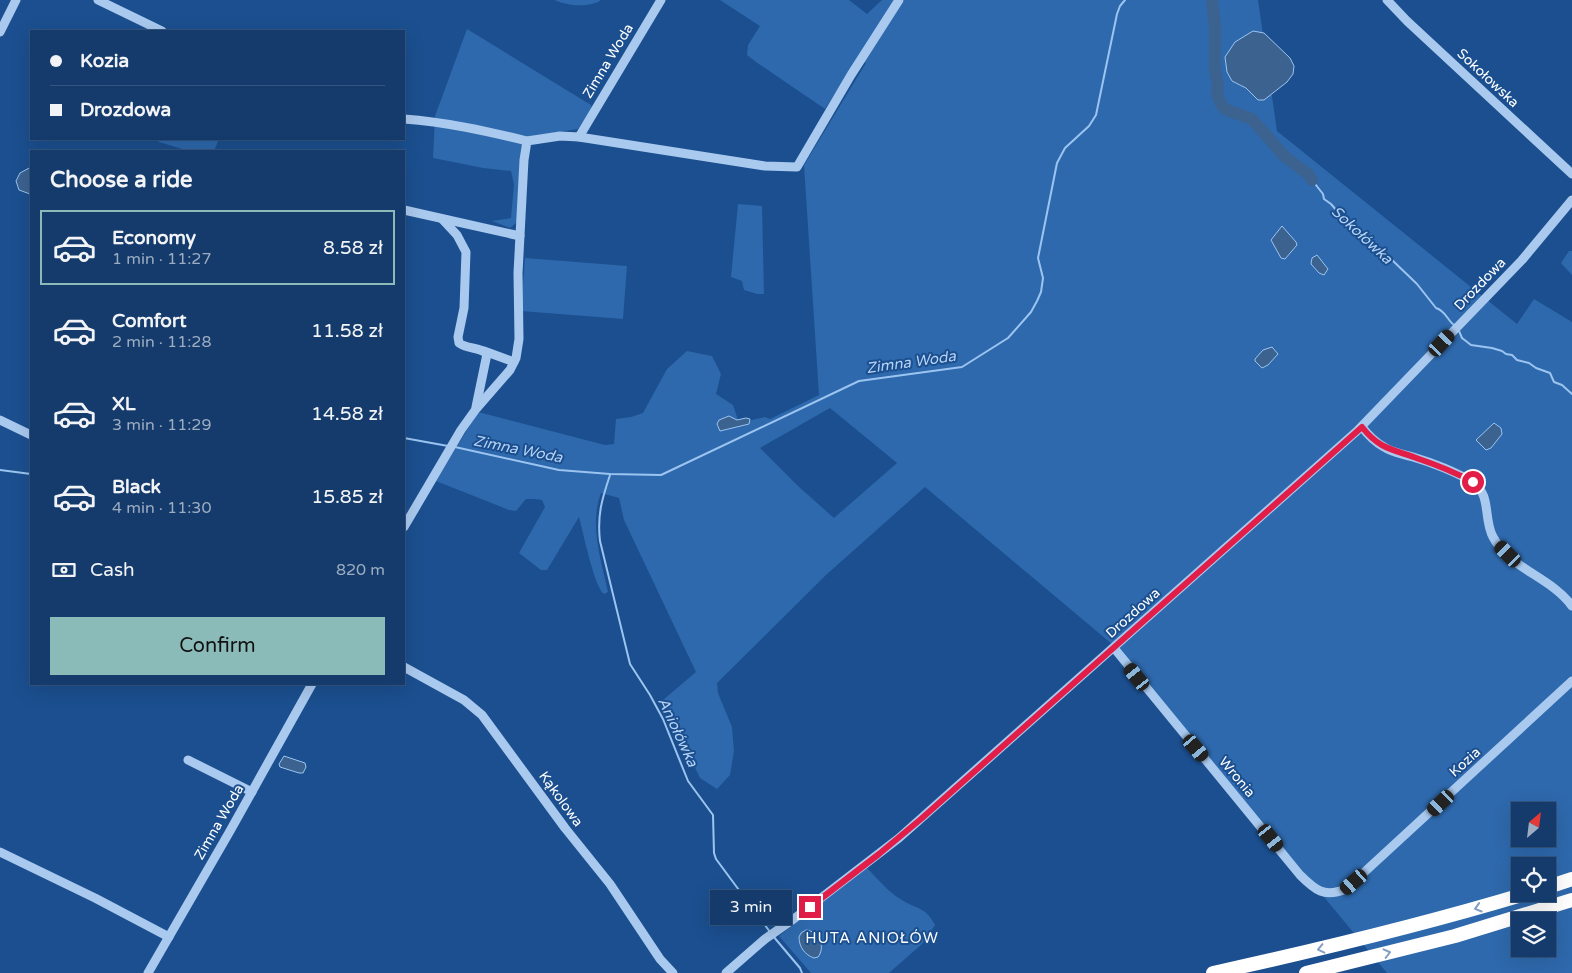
<!DOCTYPE html>
<meta charset="utf-8">
<style>
:root{--surface:#143b6b;--page:#1d4271;--text:#f1f3f6;--muted:#9dadc1;--line:#33557e;--accent:#8bbbb9}
body{margin:0;font-family:"Varela Round",sans-serif;background:var(--page);color:var(--text);height:100vh;display:flex;flex-direction:column;font-size:19px;white-space:nowrap}
*{box-sizing:border-box;margin:0}
p{font-size:16px;color:var(--muted)}
.icon{flex:none;width:28px;height:28px;fill:none;stroke:currentColor;stroke-width:2;stroke-linecap:round;stroke-linejoin:round}
.map{position:relative;flex:1;overflow:hidden}
.side{position:absolute;left:30px;top:150px;width:375px;height:535px;display:flex;flex-direction:column;background:var(--surface);border-radius:0px;box-shadow:0 5px 20px #0002,0 0 0 1px var(--line)}
.side>*{flex:none}
.top-card{position:absolute;left:30px;top:30px;width:375px;height:110px;border-radius:0px;box-shadow:0 5px 20px #0002,0 0 0 1px var(--line);display:grid;align-content:center;height:110px;padding:0 20px;background:var(--surface)}
.needle{width:32px;rotate:28deg}
.controls{position:absolute;left:1511px;top:802px;display:grid;gap:10px}
.controls a{display:grid;place-items:center;width:45px;height:45px;border-radius:0px;background:var(--surface);box-shadow:0 5px 20px #0002,0 0 0 1px var(--line);font-size:25px}
.end{position:absolute;width:22px;height:22px;margin:-11px;border:6px solid #e11d48;background:#fff;box-shadow:0 0 0 2px #fff}
.from{border-radius:50%}
.bubble{position:absolute;height:35px;border-radius:0px;background:var(--surface);box-shadow:0 5px 20px #0002,0 0 0 1px var(--line);font-size:16px;font-weight:600;line-height:35px;text-align:center}
.car{position:absolute;width:15px;height:30px;margin:-15px -8px;border-radius:6px;box-shadow:0 0 4px 1px #0007;background:linear-gradient(#222 24%,#8ab4d8 0 40%,#222 0 76%,#8ab4d8 0 86%,#222 0)}
.top-card b{display:flex;align-items:center;gap:18px;height:48px;font-size:19px}
.top-card b+b{border-top:1px solid var(--line)}
.top-card i{width:12px;height:12px;background:var(--text)}
ul{padding:0;list-style:none}
li{display:flex;align-items:center;gap:15px;height:75px;margin:0 10px 8px;padding:0 10px;border:2px solid transparent;border-radius:0px}
li div{flex:1}
li b{display:block;font-size:19px}
li em{font-style:normal;font-weight:600}
li.active{border-color:var(--accent)}
li>.icon{width:45px;height:45px;stroke-width:1.5}
h2{padding:0 20px;font-size:22px;line-height:60px}
.pay{display:flex;align-items:center;gap:12px;height:55px;padding:0 20px;font-size:19px}
.pay p{margin-inline-start:auto}
.cta{display:flex;gap:10px;margin-top:auto;padding:10px 20px}
.cta a{flex:1;height:58px;border-radius:0px;background:var(--accent);color:#111;font-size:20px;font-weight:600;line-height:58px;text-align:center}
.map>svg:first-child{display:block}
.green{fill:#2e69ad;fill-rule:evenodd}
.water{fill:#3c6290;stroke:#9cc4f0}
.lines{fill:none;stroke-linecap:round;stroke-linejoin:round}
.stream{stroke:#9cc4f0;stroke-width:2}
.river{stroke:#3c6290;stroke-width:12}
.minor{stroke:#a9c9ee;stroke-width:9}
.highway{stroke:#fff;stroke-width:14}
.oneway{stroke:#829ec1}
.route{stroke:#e11d48;stroke-width:6}
.labels{text-anchor:middle;dominant-baseline:central;stroke-width:4;stroke-linejoin:round;paint-order:stroke}
.street-label{font-size:14px;fill:#fff;stroke:#1b4f8f}
.water-label{font-size:15px;font-style:italic;fill:#b5d3f5;stroke:#1b4f8f}
.neighbourhood-label{font-size:15px;letter-spacing:1px;fill:#fff;stroke:#1b4f8f}
</style>
<div class="map">
<svg width="1572" height="973" viewBox="0 0 1572 973">
<rect width="100%" height="100%" fill="#1b4f8f"/>
<g class="green">
<path d="M 555,0 L 601,0 C 591,8 566,6 555,0 Z"/>
<path d="M 720,0 L 849,0 L 867,14 L 882,0 L 895,0 L 825,109 L 756,62 L 747,55 L 748,45 L 760,26 Z"/>
<path d="M 904,0 L 1258,0 L 1277,131 L 1517,324 L 1534,299 L 1572,322 L 1572,973 L 1387,973 L 1119,650 L 925,487 L 826,575 L 717,683 L 718,693 L 732,727 L 734,751 L 730,775 L 717,789 L 700,778 L 663,700 L 696,672 L 624,520 L 619,498 L 601,493 C 589,525 601,559 608,592 L 604,594 C 594,587 583,531 579,517 L 547,570 L 541,570 L 519,553 L 545,507 L 542,500 L 534,499 L 526,499 L 516,511 L 509,510 L 436,481 L 478,412 L 605,445 L 614,444 L 616,419 L 631,417 L 643,413 L 667,369 L 687,351 L 712,356 L 721,374 L 716,394 L 733,405 L 739,423 L 765,417 L 770,419 L 819,395 L 804,165 L 866,63 L 864,62 ZM 830,408 L 897,463 L 834,518 L 798,486 L 760,448 ZM 1520,811 L 1548,811 L 1548,839 L 1520,839 ZM 1520,866 L 1548,866 L 1548,894 L 1520,894 ZM 1520,921 L 1548,921 L 1548,949 L 1520,949 Z"/>
<path d="M 467,29 L 591,105 L 592,109 L 578,129 L 531,136 L 522,144 L 517,222 L 510,228 L 492,221 L 511,218 L 514,185 L 511,171 L 483,168 L 433,158 L 435,116 Z"/>
<path d="M 156,139 L 219,139 L 214,151 L 189,151 L 159,142 Z"/>
<path d="M 738,204 L 762,206 L 764,294 L 757,294 L 744,290 L 742,281 L 731,277 Z"/>
<path d="M 1569,251 L 1572,251 L 1572,275 L 1561,263 Z"/>
<path d="M 525,258 L 627,266 L 623,319 L 521,311 Z"/>
<path d="M 867,868 C 878,879 889,893 902,900 C 918,910 925,906 935,925 L 922,944 L 889,973 L 811,973 L 779,936 Z"/>
</g>
<g class="water">
<path d="M 1253,31 L 1264,33 L 1290,58 L 1294,66 L 1293,74 L 1287,82 L 1264,100 L 1258,100 L 1246,88 L 1232,81 L 1227,72 L 1225,57 L 1235,42 Z"/>
<path d="M 31,167 L 31,194 L 30,194 L 19,190 L 16,181 L 20,173 Z"/>
<path d="M 1282,226 L 1296,242 L 1297,245 L 1285,259 L 1281,258 L 1271,240 Z"/>
<path d="M 1317,255 L 1328,269 L 1324,275 L 1319,273 L 1311,264 L 1312,258 Z"/>
<path d="M 1272,347 L 1278,354 L 1268,365 L 1262,368 L 1255,361 L 1255,359 L 1263,350 Z"/>
<path d="M 729,416 L 737,420 L 746,418 L 750,419 L 749,424 L 720,431 L 717,424 L 719,420 Z"/>
<path d="M 1494,423 L 1501,428 L 1502,434 L 1491,448 L 1486,450 L 1476,440 Z"/>
<path d="M 284,756 L 305,763 L 306,767 L 303,773 L 299,773 L 280,767 L 279,764 Z"/>
<path d="M 806,930 C 819,931 826,947 818,957 L 814,958 C 805,955 799,947 799,937 L 801,933 Z"/>
</g>
<g class="lines">
<g class="stream">
<path d="M 1312,180 L 1323,194 L 1324,199 L 1331,204 L 1343,218 L 1347,225 L 1391,259 L 1417,284 L 1436,308 C 1446,311 1447,320 1454,325"/>
<path d="M 1459,331 L 1462,338 L 1471,345 L 1492,348 L 1502,351 L 1506,354 L 1512,355 L 1517,360 L 1529,363 L 1536,368 L 1550,373 L 1554,382 L 1562,385 L 1572,394"/>
<path d="M 404,438 L 448,446"/>
<path d="M 455,447 L 559,470 L 610,474 L 661,475 L 859,381 L 962,367 L 1008,338 L 1031,312 L 1037,301 L 1041,292 L 1043,278 L 1038,258 L 1057,163 L 1065,148 L 1089,126 L 1096,115 L 1117,14 L 1120,6 L 1125,0"/>
<path d="M 0,470 L 31,474"/>
<path d="M 610,475 C 602,499 597,515 600,541 L 630,664 L 650,695 L 663,719 L 688,781 L 713,815 L 714,853 L 716,859 L 770,932"/>
<path d="M 773,936 L 800,968 L 802,973"/>
</g>
<path class="river" d="M 1212,0 L 1215,26 L 1215,70 L 1218,85 L 1217,94 L 1221,104 L 1225,109 L 1232,112 L 1252,119 L 1284,156 L 1308,174 L 1312,180"/>
<g class="minor">
<path d="M 98,0 L 162,31"/>
<path d="M 1387,0 L 1407,21 L 1572,174"/>
<path d="M 0,32 L 16,0"/>
<path d="M 404,119 C 446,122 486,131 527,141"/>
<path d="M 579,137 L 661,0"/>
<path d="M 404,210 L 520,236"/>
<path d="M 443,220 L 457,235 L 466,252 L 464,308 L 458,337 L 459,343 C 468,350 479,346 487,354 L 476,407"/>
<path d="M 484,351 L 514,362"/>
<path d="M 0,420 L 31,435"/>
<path d="M 1362,427 C 1368,435 1375,442 1384,447 C 1393,453 1403,454 1413,457 C 1430,462 1457,472 1472,482 C 1492,494 1483,519 1493,537 C 1510,569 1551,577 1572,606"/>
<path d="M 404,527 L 461,430 L 476,409 L 510,370 L 516,358 L 519,339 L 518,273 L 524,160 L 527,141 L 560,136 L 579,137 L 765,166 L 797,167 L 851,75 L 899,0"/>
<path d="M 1114,648 L 1300,875 C 1315,890 1324,898 1346,889 L 1572,681"/>
<path d="M 404,667 L 464,700 L 482,715 L 565,828 L 610,884 L 660,959 L 673,973"/>
<path d="M 188,760 L 252,792"/>
<path d="M 0,852 L 95,898 L 169,937"/>
<path d="M 148,973 L 230,831 L 312,684"/>
<path d="M 726,973 L 765,939 L 795,918 L 899,838 L 1357,431 L 1522,260 L 1572,200"/>
</g>
<g class="highway">
<path d="M 1548,887 L 1572,879"/>
<path d="M 1213,973 C 1318,950 1422,925 1525,894"/>
<path d="M 1306,973 L 1455,936 L 1572,900"/>
</g>
</g>
<defs><path id="oneway-chevron" d="M-2-3.5L2.5 0L-2 3.5" fill="none" stroke-width="1.6" stroke-linecap="round" stroke-linejoin="round" transform="scale(1.25)"/></defs>
<g class="oneway">
<use href="#oneway-chevron" transform="translate(1478 908) rotate(163)"/>
<use href="#oneway-chevron" transform="translate(1321 949) rotate(167)"/>
<use href="#oneway-chevron" transform="translate(1387 953) rotate(-14)"/>
</g>
<g class="lines">
<path class="route" d="M 810,907 L 879,854 L 921,819 L 1362,427 C 1380,450 1393,449 1419,459 C 1437,465 1456,473 1473,482"/>
</g>
<g class="labels">
<g class="street-label">
<text transform="translate(608 61) rotate(-59)">Zimna Woda</text>
<text transform="translate(1488 78) rotate(43)">Sokołowska</text>
<text transform="translate(1480 284) rotate(-46)">Drozdowa</text>
<text transform="translate(1133 613) rotate(-42)">Drozdowa</text>
<text transform="translate(1465 762) rotate(-42)">Kozia</text>
<text transform="translate(1237 777) rotate(50)">Wronia</text>
<text transform="translate(561 799) rotate(54)">Kąkolowa</text>
<text transform="translate(219 822) rotate(-60)">Zimna Woda</text>
</g>
<g class="water-label">
<text transform="translate(1362 235) rotate(43)">Sokołówka</text>
<text transform="translate(911 362) rotate(-8)">Zimna Woda</text>
<text transform="translate(518 449) rotate(11)">Zimna Woda</text>
<text transform="translate(678 732) rotate(65)">Aniołówka</text>
</g>
<g class="neighbourhood-label">
<text x="872" y="938">HUTA ANIOŁÓW</text>
</g>
</g>
</svg>
<div class="controls">
<a><svg class="needle" viewBox="-14 -14 28 28"><path d="M0-13l5 13h-10z" fill="#e53935"/><path d="M0 13l5-13h-10z" fill="#9dadc1"/></svg></a>
<a><svg class="icon" aria-label="locate" viewBox="0 0 24 24"><circle cx="12" cy="12" r="6"/><path d="M12 2v4M12 18v4M2 12h4M18 12h4"/></svg></a>
<a><svg class="icon" aria-label="layers" viewBox="0 0 24 24"><path d="M12 4l9 5-9 5-9-5zM3 14l9 5 9-5"/></svg></a>
</div>
<i class="end from" style="left:1473px;top:482px"></i>
<i class="end" style="left:810px;top:907px"></i>
<div class="bubble" style="left:710px;top:890px;width:82px">3 min</div>
<i class="car" style="left:1442px;top:343px;rotate:43deg"></i>
<i class="car" style="left:1508px;top:554px;rotate:315deg"></i>
<i class="car" style="left:1137px;top:677px;rotate:321deg"></i>
<i class="car" style="left:1196px;top:748px;rotate:140deg"></i>
<i class="car" style="left:1441px;top:803px;rotate:227deg"></i>
<i class="car" style="left:1271px;top:838px;rotate:141deg"></i>
<i class="car" style="left:1354px;top:882px;rotate:229deg"></i>
<div class="top-card">
<b><i class="from"></i>Kozia</b>
<b><i></i>Drozdowa</b>
</div>
<section class="side">
<h2>Choose a ride</h2>
<ul>
<li class="active"><svg class="icon" aria-label="car" viewBox="0 0 24 24"><path d="M5 17H2v-5l4-1 3-4h7l3 4 3 1v5h-3M9 17h6M6 11h13"/><circle cx="7" cy="17" r="2"/><circle cx="17" cy="17" r="2"/></svg><div><b>Economy</b><p>1 min · 11:27</p></div><em>8.58 zł</em></li>
<li><svg class="icon" aria-label="car" viewBox="0 0 24 24"><path d="M5 17H2v-5l4-1 3-4h7l3 4 3 1v5h-3M9 17h6M6 11h13"/><circle cx="7" cy="17" r="2"/><circle cx="17" cy="17" r="2"/></svg><div><b>Comfort</b><p>2 min · 11:28</p></div><em>11.58 zł</em></li>
<li><svg class="icon" aria-label="car" viewBox="0 0 24 24"><path d="M5 17H2v-5l4-1 3-4h7l3 4 3 1v5h-3M9 17h6M6 11h13"/><circle cx="7" cy="17" r="2"/><circle cx="17" cy="17" r="2"/></svg><div><b>XL</b><p>3 min · 11:29</p></div><em>14.58 zł</em></li>
<li><svg class="icon" aria-label="car" viewBox="0 0 24 24"><path d="M5 17H2v-5l4-1 3-4h7l3 4 3 1v5h-3M9 17h6M6 11h13"/><circle cx="7" cy="17" r="2"/><circle cx="17" cy="17" r="2"/></svg><div><b>Black</b><p>4 min · 11:30</p></div><em>15.85 zł</em></li>
</ul>
<div class="pay"><svg class="icon" aria-label="cash" viewBox="0 0 24 24"><path d="M3 7h18v10H3z"/><circle cx="12" cy="12" r="2"/></svg>Cash<p>820 m</p></div>
<div class="cta"><a>Confirm</a></div>
</section>
</div>
